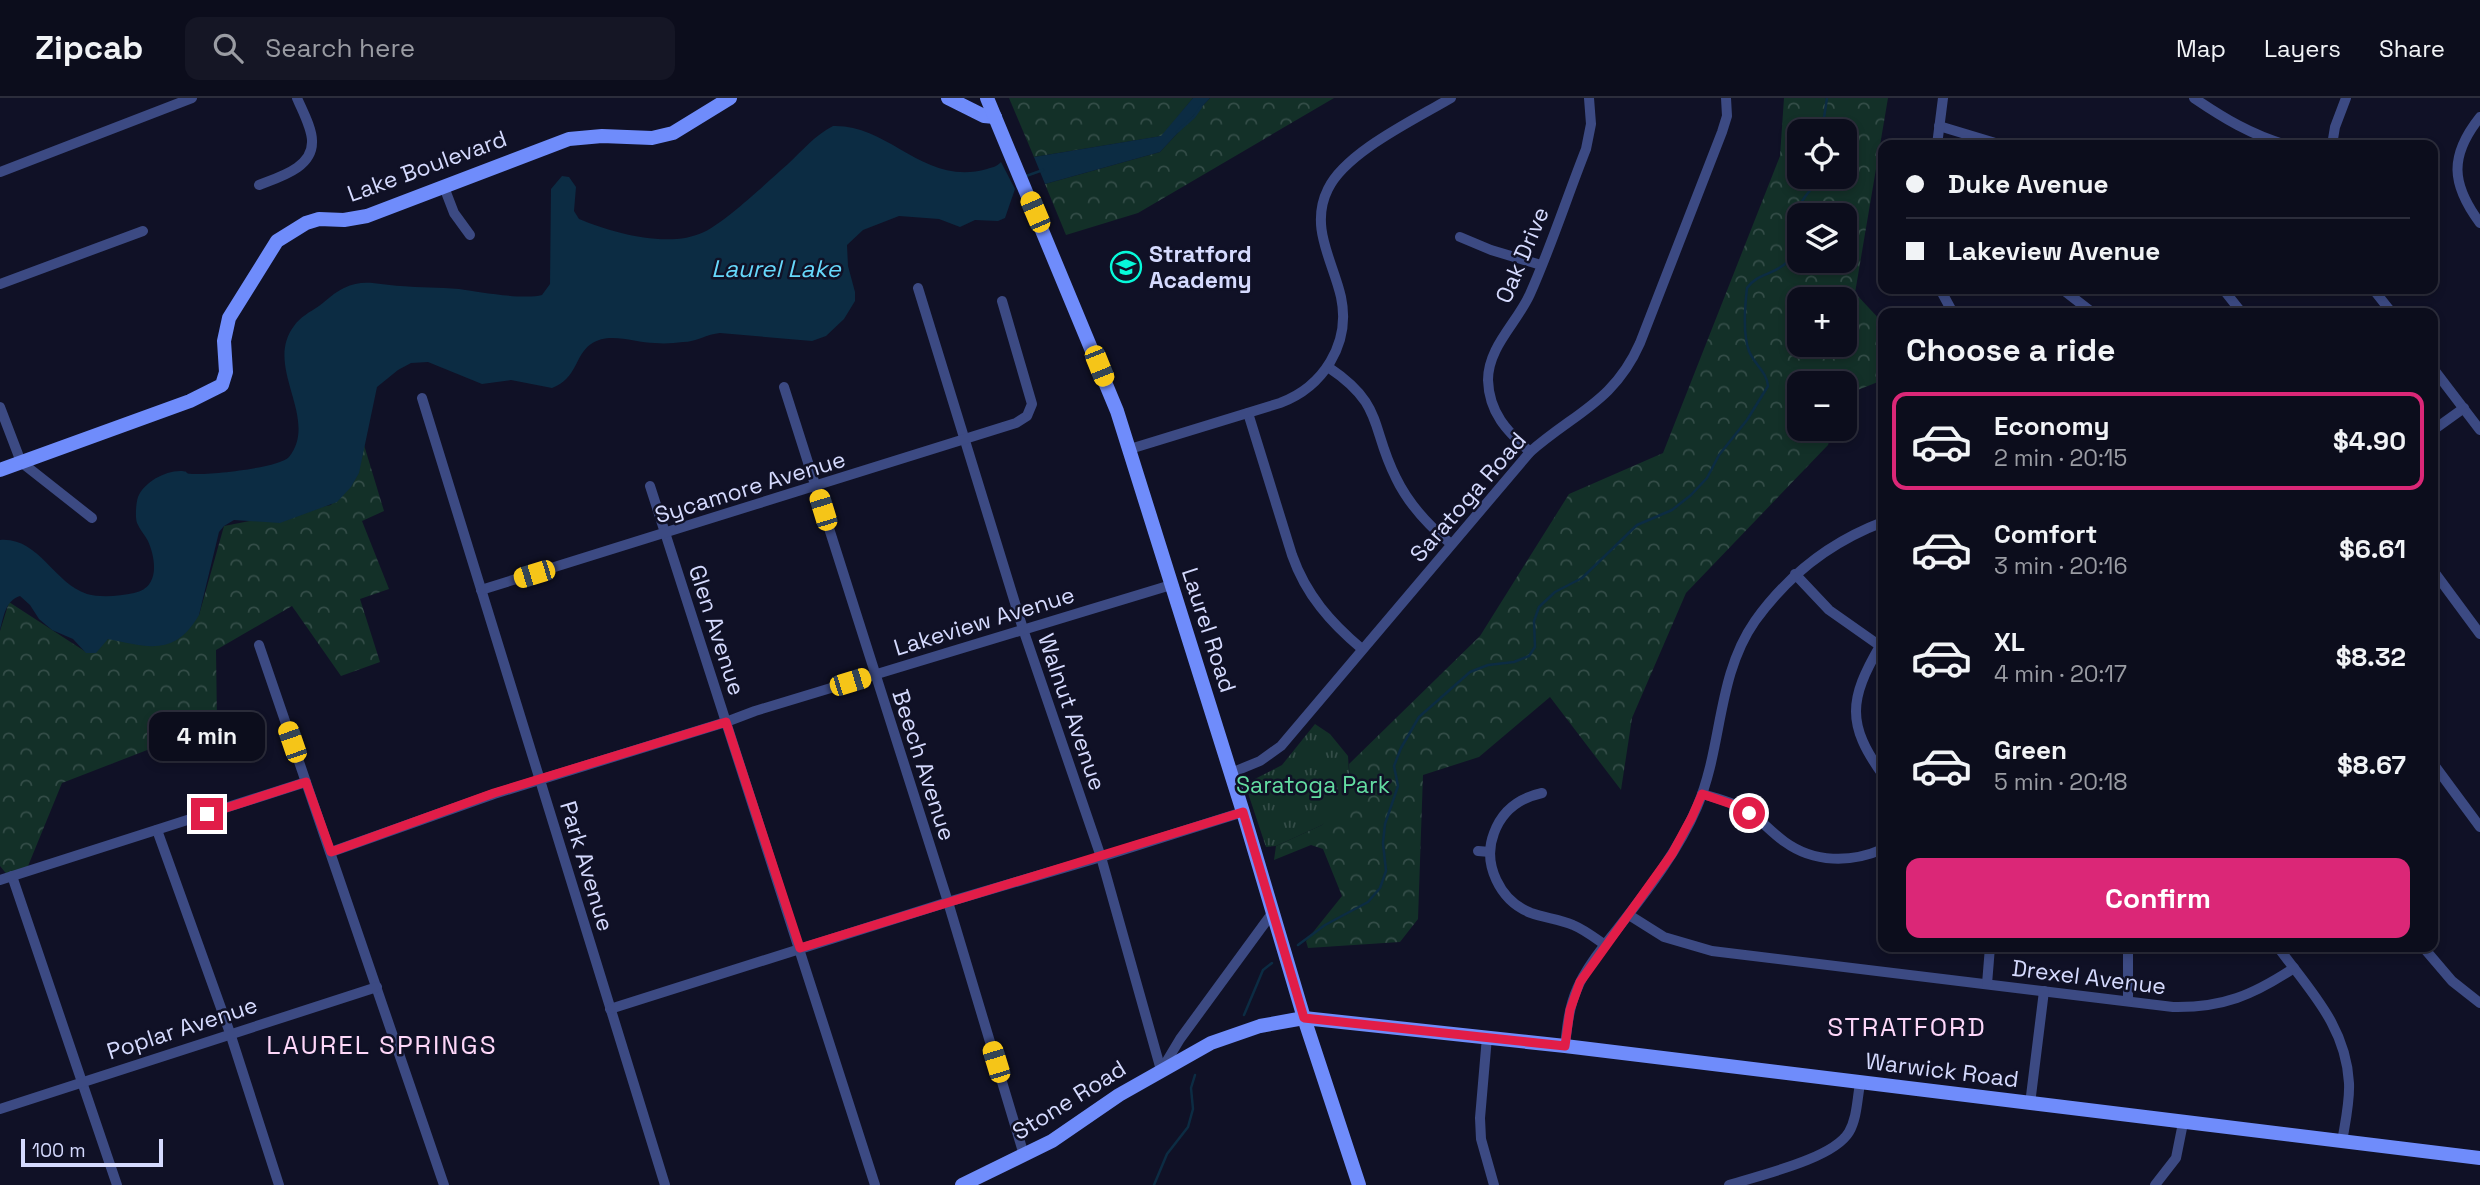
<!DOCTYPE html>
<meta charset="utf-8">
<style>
:root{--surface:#0c0d1c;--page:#151625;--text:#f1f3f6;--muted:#9a9ca3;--line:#2c2d3b;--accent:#db2777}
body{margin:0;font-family:"Space Grotesk",sans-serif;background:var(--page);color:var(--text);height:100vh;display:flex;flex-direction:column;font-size:26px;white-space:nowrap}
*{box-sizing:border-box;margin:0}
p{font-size:23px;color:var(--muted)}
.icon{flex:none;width:38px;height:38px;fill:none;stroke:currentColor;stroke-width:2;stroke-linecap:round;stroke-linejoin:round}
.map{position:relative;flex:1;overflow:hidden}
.panel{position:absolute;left:1878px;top:210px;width:560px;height:644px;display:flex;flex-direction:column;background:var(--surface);border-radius:14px;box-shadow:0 4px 10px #0003,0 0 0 2px var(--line)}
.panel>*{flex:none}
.guide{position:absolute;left:1878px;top:42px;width:560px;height:154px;border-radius:14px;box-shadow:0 4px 10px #0003,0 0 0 2px var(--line);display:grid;align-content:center;height:154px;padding:0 28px;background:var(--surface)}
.controls{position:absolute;left:1787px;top:21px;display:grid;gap:14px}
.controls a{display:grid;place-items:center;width:70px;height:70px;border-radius:14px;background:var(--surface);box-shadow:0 4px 10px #0003,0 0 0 2px var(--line);font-size:35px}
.scale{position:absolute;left:21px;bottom:18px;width:142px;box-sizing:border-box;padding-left:7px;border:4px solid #d5dafe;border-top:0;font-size:19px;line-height:24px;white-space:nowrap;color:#d5dafe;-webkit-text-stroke:5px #101126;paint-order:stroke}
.end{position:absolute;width:32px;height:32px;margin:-16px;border:9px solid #e11d48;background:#fff;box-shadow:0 0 0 4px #fff}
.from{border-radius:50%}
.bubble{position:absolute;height:49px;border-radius:14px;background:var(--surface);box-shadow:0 4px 10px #0003,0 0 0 2px var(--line);font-size:23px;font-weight:600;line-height:49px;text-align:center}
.car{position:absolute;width:21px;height:42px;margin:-21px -10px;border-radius:9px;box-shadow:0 0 5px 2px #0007;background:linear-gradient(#f5c518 24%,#345 0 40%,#f5c518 0 76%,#345 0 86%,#f5c518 0)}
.guide b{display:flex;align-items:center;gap:24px;height:66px;font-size:26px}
.guide b+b{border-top:2px solid var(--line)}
.guide i{width:18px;height:18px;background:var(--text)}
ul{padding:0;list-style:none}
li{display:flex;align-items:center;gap:21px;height:98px;margin:0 14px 10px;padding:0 14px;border:4px solid transparent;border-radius:14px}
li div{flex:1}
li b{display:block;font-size:26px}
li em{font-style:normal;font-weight:600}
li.selected{border-color:var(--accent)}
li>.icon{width:63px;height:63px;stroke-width:1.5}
h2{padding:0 28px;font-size:32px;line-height:84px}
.primary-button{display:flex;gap:14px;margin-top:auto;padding:14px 28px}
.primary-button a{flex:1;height:80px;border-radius:14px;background:var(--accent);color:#fff;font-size:28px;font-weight:600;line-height:80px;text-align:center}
header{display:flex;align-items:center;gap:42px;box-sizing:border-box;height:98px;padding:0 35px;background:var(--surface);border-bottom:2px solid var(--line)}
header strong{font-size:33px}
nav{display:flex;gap:38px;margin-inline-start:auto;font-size:24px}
.search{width:490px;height:63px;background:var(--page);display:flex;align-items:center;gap:18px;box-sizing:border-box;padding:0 24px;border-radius:14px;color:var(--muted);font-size:26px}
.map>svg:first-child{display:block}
.forest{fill:url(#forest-crowns);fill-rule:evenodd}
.park{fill:url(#park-tufts)}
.water{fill:#0c2c43}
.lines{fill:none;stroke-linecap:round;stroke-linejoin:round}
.stream{stroke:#0c2c43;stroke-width:2.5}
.street{stroke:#3c4a83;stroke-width:10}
.secondary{stroke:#6f8cfb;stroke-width:14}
.route{stroke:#e11d48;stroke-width:9}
.labels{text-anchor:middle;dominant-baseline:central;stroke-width:5;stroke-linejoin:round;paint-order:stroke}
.street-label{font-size:23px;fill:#d5dafe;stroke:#101126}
.poi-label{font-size:23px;font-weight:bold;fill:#d5dafe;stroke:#101126;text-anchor:start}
.park-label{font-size:23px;fill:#63dda2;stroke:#101126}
.water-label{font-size:24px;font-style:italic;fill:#66d8fb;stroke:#101126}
.quarter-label{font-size:26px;letter-spacing:2px;fill:#fed7f9;stroke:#101126}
</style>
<header>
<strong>Zipcab</strong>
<div class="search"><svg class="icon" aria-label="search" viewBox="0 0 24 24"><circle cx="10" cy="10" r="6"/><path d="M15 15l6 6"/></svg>Search here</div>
<nav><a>Map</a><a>Layers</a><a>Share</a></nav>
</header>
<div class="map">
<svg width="2480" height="1087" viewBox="0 0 2480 1087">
<defs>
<pattern id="forest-crowns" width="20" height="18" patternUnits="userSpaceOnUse" patternTransform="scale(1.75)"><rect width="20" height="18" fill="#133028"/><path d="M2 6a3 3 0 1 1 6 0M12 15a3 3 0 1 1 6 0" fill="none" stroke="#344d48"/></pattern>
<pattern id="park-tufts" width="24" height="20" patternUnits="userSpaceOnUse" patternTransform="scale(1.75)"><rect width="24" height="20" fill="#133028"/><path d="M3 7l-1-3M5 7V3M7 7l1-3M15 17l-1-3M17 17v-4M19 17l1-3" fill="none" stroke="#344d48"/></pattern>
</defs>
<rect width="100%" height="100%" fill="#101126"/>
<g class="forest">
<path d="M 1009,0 L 1193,0 L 1162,38 L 1034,59 Z"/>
<path d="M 1210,0 L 1334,0 L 1138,115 L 1066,137 L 1045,86 L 1160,54 Z"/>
<path d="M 1784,0 L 1888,0 L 1855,195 L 1883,225 L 1883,282 L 1845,297 L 1844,285 L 1799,285 L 1799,331 L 1833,331 L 1828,347 L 1686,495 L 1632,620 L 1621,692 L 1550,599 L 1479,659 L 1423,677 L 1418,821 L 1400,844 L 1308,850 L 1306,843 L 1342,798 L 1323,751 L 1311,747 L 1274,762 L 1276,748 L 1322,727 L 1350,690 L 1349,666 L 1480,538 L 1569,396 L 1663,355 L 1780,58 ZM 1799,33 L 1844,33 L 1844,79 L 1799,79 ZM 1799,117 L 1844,117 L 1844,163 L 1799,163 ZM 1799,201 L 1844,201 L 1844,247 L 1799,247 Z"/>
<path d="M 364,347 L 384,413 L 362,423 L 389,491 L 360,501 L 380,564 L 341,578 L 292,508 L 216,552 L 217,625 L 62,685 L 26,773 L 9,779 L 0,768 L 0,533 L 9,504 L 86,554 L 108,541 L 199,517 L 224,428 L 331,407 Z"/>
</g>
<path class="park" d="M 1315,626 L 1330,636 L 1348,658 L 1350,690 L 1344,707 L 1322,727 L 1276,748 L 1266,749 L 1248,695 L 1249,684 L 1282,667 Z"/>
<g class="water">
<path d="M 1193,0 L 1210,0 L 1160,54 L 1045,86 L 1034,59 L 1161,38 Z"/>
<path d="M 833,28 C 890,26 924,89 987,71 C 993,69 996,69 1001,64 L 1015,91 L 1005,120 L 998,123 L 975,122 L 960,129 L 939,121 L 899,118 L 863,132 L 847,147 L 848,168 L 855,194 L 855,203 L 844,221 L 826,238 L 812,243 L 720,235 C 707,236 696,244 683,244 C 674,245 665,246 655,245 C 635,245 609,233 591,246 C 574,258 578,280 552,290 L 511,282 L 482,286 L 428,264 L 411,265 L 398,272 L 377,289 L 359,375 L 351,389 L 337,404 L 280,425 L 234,422 L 224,428 L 219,434 L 199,517 C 175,559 147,549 108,541 L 96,555 L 86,555 L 73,541 L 52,532 L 39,521 L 30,507 L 20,498 C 5,503 4,518 0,532 L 0,442 C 39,439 53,485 87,496 C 101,500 120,498 134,495 C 160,490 156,461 148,443 C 145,437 140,432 137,425 C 135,419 136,405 138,399 C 144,384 166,372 182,373 C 191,374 182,375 192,376 C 209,377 279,370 289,359 C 320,320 263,269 294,228 C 300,219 310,214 319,208 C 327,202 335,194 344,190 C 363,180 380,187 401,188 C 420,190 439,189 459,191 C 478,194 525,202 542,197 L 550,186 L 551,91 L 562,78 L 569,79 L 576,89 L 574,113 L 579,121 C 613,135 669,151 704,134 C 728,122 766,85 788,66 C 802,53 815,37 833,28 Z"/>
</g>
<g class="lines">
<g class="stream">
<path d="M 1822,33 L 1827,0"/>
<path d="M 1177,34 L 1194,19 L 1201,9"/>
<path d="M 1026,78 L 1043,72"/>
<path d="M 1298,847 L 1325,827 L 1368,804 L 1380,790 L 1386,773 L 1383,745 L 1385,726 L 1398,688 L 1394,668 L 1401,650 L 1419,619 L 1470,574 L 1488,567 L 1514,564 L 1529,558 L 1535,549 L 1534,523 L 1539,509 L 1555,494 L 1582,480 L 1637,427 L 1672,412 L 1691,397 L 1707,380 L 1719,357 L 1747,322 L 1768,288 C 1767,274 1754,266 1749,253 C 1743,237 1745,207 1747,190 C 1757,175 1776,177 1788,163 C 1797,152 1792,134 1795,120 C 1799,103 1811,91 1822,79"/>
<path d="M 1244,917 L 1263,872 L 1272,865"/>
<path d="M 1154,1087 L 1167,1056 L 1188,1029 L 1193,1011 L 1191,990 L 1195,977"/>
</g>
<g class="street">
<path d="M 2194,0 C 2225,21 2250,36 2286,47"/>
<path d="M 2480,19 C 2449,58 2451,86 2480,125"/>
<path d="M 1939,28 L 2002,47"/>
<path d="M 1937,47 L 1943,0"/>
<path d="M 2332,47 L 2335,29 L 2346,0"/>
<path d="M 0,74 L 192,0"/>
<path d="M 259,87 C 279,79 313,70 312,43 C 312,30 302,12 297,0"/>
<path d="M 444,89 L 454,115 L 470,137"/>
<path d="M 1460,139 L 1491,152 L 1541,167"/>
<path d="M 0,186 L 143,133"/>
<path d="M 918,190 L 1023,531 L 1101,759 L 1161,972"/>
<path d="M 1940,191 L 1953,215"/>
<path d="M 2062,191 L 2093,215"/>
<path d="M 2223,191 L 2242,215"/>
<path d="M 2373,191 L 2392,215"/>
<path d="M 1328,269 C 1385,307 1370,329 1396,380 C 1409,407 1429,428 1451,446"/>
<path d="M 2432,269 L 2480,332"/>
<path d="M 784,289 L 948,804 L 1024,1057"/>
<path d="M 422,300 L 665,1087"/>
<path d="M 0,309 L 21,364 L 92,420"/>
<path d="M 1248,315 L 1292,457 C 1306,497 1331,525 1362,551"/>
<path d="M 2432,333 L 2464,310"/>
<path d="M 1130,351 L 1280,305 C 1323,289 1351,246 1341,199 C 1333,163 1309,129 1328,91 C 1346,54 1414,22 1451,0"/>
<path d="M 1530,354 C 1507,333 1489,315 1488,282 C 1488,249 1517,225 1530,196 C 1551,149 1567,99 1586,51 L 1591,26 L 1589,0"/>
<path d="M 650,388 L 875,1087"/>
<path d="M 2432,471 L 2480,536"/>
<path d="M 1795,476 L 1829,512 L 1883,550"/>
<path d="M 481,492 L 1016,325 L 1027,318 L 1032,306 L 1002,203"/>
<path d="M 259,547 L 444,1087"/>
<path d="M 1880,548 C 1849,601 1846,626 1883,677"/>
<path d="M 2432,664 L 2480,729"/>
<path d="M 1231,675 L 1260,663 L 1281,648 L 1530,354 C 1574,315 1614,304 1640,245 L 1722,34 L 1727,18 L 1726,0"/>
<path d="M 1542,695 C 1519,700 1502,713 1494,735 C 1482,766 1500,803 1531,815 C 1545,820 1560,821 1573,827 C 1585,832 1595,840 1605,847"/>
<path d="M 1702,696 C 1717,700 1735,705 1748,713 C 1761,722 1772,735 1785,744 C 1814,765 1851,765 1883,751"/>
<path d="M 157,732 L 230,935 L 279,1087"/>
<path d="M 1478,753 L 1490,754"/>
<path d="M 331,754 L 494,696 L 726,624 L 755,613 L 1171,487"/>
<path d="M 12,778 L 117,1087"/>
<path d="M 0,782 L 306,684"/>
<path d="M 1629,817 L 1664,839 L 1712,853 L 2173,909 C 2223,910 2253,897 2294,870"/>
<path d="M 2278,849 C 2310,893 2346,928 2349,985 C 2350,1004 2345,1025 2342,1044"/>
<path d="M 2423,849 L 2452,883 L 2480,905"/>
<path d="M 1987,886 L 1990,849"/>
<path d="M 2128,903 L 2128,849"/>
<path d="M 610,911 L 948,804 L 1101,759 L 1243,714"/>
<path d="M 1487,939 L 1480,1020 L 1481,1041 L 1494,1087"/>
<path d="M 1565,948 C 1567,929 1569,909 1577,891 C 1587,867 1606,846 1622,825 C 1650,789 1679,751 1697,709 C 1723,649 1716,579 1755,523 C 1788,477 1830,444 1883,424"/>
<path d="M 1162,971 L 1180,941 L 1273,814"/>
<path d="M 2030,1006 L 2044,893"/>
<path d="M 0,1011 L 377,889"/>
<path d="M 1729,1087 C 1760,1077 1833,1061 1849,1034 C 1857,1020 1857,1002 1860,986"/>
<path d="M 2155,1087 L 2176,1060 L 2183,1025"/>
</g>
<g class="secondary">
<path d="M 948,0 L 984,18 L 995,19"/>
<path d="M 987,0 L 1117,313 L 1243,714 L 1304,920 L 1359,1087"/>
<path d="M 0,372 L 190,303 L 222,287 L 226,274 L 224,243 L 229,220 L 277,143 L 306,125 L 319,121 L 344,122 L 367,118 L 569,41 L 602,38 L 652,40 L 673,35 L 730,0"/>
<path d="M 962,1087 L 1052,1043 L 1119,997 L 1211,945 L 1260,928 L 1304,920 L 1565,948 L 2480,1060"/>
</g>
</g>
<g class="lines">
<path class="route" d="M 207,716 L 306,684 L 331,754 L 494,695 L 726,624 L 800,850 L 1243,714 L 1304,920 L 1565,948 L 1570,912 L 1580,884 L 1672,756 L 1692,719 L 1702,696 L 1737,708 L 1749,715"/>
</g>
<defs>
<g id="school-ring" transform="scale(1.575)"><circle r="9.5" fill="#101126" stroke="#07f9da" stroke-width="1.5"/><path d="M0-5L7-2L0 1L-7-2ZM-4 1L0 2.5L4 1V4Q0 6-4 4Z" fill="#07f9da"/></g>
</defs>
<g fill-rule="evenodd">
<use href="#school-ring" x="1126" y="169"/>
</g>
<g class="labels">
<g class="street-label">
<text transform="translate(427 68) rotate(-20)">Lake Boulevard</text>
<text transform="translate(1522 157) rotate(-67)">Oak Drive</text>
<text transform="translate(750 389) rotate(-17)">Sycamore Avenue</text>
<text transform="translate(1468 399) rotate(-49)">Saratoga Road</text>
<text transform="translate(984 523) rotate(-17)">Lakeview Avenue</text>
<text transform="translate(717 532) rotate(72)">Glen Avenue</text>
<text transform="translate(1209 532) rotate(72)">Laurel Road</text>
<text transform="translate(1072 614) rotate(71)">Walnut Avenue</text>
<text transform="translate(924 667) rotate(72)">Beech Avenue</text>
<text transform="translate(587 768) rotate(73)">Park Avenue</text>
<text transform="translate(2089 879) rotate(7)">Drexel Avenue</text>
<text transform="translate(182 930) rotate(-18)">Poplar Avenue</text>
<text transform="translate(1942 972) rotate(7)">Warwick Road</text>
<text transform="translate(1069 1002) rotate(-32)">Stone Road</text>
</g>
<g class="poi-label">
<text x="1149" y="156">Stratford<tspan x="1149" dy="26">Academy</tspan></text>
</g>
<g class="park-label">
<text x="1313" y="687">Saratoga Park</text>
</g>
<g class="water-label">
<text x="776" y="170">Laurel Lake</text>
</g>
<g class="quarter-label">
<text x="1907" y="929">STRATFORD</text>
<text x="382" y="947">LAUREL SPRINGS</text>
</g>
</g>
</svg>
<div class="controls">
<a><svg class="icon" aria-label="locate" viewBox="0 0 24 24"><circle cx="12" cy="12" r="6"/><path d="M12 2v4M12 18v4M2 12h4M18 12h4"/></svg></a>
<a><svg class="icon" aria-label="layers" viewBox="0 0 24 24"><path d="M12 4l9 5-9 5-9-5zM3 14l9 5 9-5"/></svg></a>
<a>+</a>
<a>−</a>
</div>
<div class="scale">100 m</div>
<i class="end from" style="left:1749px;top:715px"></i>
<i class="end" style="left:207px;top:716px"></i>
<div class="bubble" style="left:149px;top:614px;width:116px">4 min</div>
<i class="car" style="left:1035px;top:114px;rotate:337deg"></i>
<i class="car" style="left:1099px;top:268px;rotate:158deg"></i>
<i class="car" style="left:823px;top:412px;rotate:343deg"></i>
<i class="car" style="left:534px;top:476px;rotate:253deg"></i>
<i class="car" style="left:850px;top:584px;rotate:73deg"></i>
<i class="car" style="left:292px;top:644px;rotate:341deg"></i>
<i class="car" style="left:996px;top:964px;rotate:343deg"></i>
<div class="guide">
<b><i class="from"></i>Duke Avenue</b>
<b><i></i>Lakeview Avenue</b>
</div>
<section class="panel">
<h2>Choose a ride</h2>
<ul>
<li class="selected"><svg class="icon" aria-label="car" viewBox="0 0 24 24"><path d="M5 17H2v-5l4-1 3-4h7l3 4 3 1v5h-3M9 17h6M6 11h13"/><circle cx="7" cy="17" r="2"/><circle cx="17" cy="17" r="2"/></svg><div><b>Economy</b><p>2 min · 20:15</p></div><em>$4.90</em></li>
<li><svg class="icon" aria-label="car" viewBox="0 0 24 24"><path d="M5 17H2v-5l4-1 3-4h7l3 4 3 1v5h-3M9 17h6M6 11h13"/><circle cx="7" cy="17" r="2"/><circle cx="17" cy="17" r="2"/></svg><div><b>Comfort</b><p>3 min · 20:16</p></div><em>$6.61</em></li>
<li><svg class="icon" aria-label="car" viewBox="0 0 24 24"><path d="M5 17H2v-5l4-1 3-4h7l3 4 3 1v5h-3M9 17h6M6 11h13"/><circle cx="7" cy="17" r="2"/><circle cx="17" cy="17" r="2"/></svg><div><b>XL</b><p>4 min · 20:17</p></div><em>$8.32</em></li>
<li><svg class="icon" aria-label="car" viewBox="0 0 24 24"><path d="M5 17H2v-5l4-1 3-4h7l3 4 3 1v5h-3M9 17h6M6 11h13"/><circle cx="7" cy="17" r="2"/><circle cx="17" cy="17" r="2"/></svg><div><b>Green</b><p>5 min · 20:18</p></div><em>$8.67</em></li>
</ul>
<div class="primary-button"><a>Confirm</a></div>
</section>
</div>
